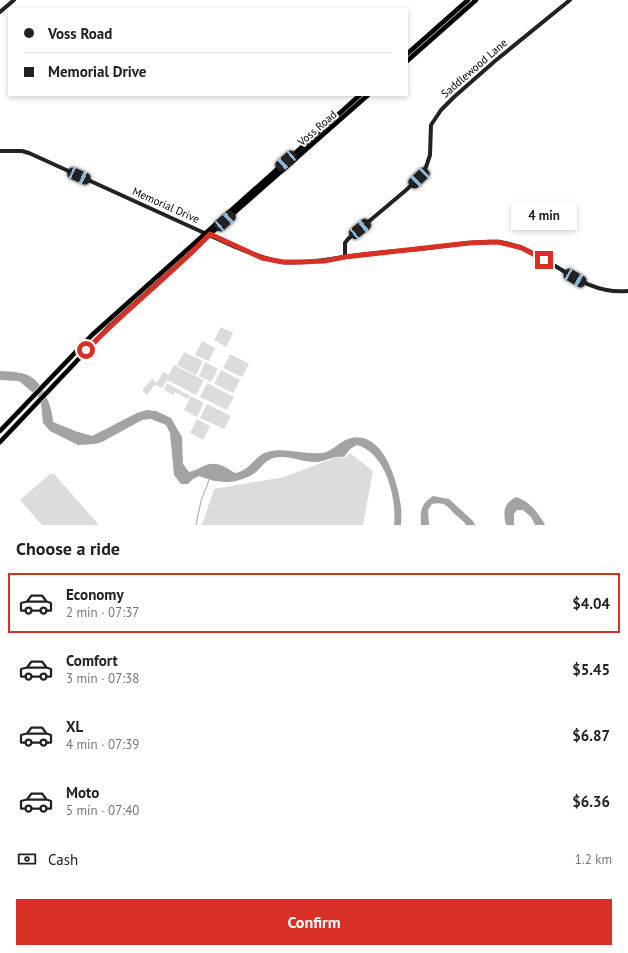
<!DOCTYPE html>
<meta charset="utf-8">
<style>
:root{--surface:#fff;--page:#f2f2f2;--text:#222;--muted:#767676;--line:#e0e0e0;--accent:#d93025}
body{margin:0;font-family:"PT Sans",sans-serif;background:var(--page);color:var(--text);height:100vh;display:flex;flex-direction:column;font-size:15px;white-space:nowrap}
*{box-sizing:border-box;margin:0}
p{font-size:13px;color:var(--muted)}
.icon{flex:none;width:22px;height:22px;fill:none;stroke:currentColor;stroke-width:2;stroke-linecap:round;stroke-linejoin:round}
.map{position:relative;height:525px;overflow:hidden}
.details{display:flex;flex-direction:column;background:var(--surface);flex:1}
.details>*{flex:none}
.hud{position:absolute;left:8px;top:8px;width:400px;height:88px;border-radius:0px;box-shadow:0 2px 6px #0003;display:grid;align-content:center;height:88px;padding:0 16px;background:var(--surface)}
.end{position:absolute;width:18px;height:18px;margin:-9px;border:5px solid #d93025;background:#fff;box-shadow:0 0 0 2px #fff}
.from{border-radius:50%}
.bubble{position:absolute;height:28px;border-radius:0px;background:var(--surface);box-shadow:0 2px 6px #0003;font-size:13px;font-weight:600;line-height:28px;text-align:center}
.car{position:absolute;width:12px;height:24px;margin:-12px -6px;border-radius:5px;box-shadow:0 0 3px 1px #0007;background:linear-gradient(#222 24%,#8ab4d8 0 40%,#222 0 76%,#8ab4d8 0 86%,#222 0)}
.hud b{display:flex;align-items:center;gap:14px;height:38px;font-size:15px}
.hud b+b{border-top:1px solid var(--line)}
.hud i{width:10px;height:10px;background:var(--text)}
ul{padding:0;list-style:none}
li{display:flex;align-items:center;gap:12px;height:60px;margin:0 8px 6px;padding:0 8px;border:2px solid transparent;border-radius:0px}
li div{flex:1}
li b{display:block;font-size:15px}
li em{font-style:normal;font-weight:600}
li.on{border-color:var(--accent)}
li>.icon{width:36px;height:36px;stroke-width:1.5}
h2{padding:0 16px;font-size:18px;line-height:48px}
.pay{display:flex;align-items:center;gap:10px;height:44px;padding:0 16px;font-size:15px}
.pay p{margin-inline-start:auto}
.primary-button{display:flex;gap:8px;margin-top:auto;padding:8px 16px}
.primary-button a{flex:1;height:46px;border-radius:0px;background:var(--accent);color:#fff;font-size:16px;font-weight:600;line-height:46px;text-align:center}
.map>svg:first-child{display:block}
.green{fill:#dcdcdc}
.water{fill:#a3a3a3}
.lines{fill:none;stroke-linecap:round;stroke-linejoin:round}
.stream{stroke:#a3a3a3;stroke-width:1}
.primary-casing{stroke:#dbdbdb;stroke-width:6}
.secondary{stroke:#222;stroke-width:4}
.primary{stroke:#000;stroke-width:4.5}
.route{stroke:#d93025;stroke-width:5}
.labels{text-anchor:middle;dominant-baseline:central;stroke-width:4;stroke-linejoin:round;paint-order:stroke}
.street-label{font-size:11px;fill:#000;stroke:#fff}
</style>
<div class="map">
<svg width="628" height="525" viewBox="0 0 628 525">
<rect width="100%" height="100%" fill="#fff"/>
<g class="green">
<path d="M 221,327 L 233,333 L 226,347 L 214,340 Z"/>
<path d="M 202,341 L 215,348 L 209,361 L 195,355 Z"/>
<path d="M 184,352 L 203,361 L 196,375 L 177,365 Z"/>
<path d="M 230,354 L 249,364 L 242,377 L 223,368 Z"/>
<path d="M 205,362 L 218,369 L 211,382 L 199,376 Z"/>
<path d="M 174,365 L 204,380 L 196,395 L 167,380 L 162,388 L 155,385 L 147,395 L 142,390 L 152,379 L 157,383 L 163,372 L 169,375 Z"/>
<path d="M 221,370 L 240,380 L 233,393 L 214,384 Z"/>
<path d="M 167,383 L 190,396 L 188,399 L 175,392 L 173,395 L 164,390 Z"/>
<path d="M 207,383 L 234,397 L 227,410 L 200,397 Z"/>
<path d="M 191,396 L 204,403 L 197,417 L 184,410 Z"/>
<path d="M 207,404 L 231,416 L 224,429 L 200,418 Z"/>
<path d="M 197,419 L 210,426 L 203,440 L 190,433 Z"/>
<path d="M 350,453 L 373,471 L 363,525 L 202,525 L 214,489 L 284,477 L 337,457 L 345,458 Z"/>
<path d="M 50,474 L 54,474 L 99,525 L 42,525 L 20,500 Z"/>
</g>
<g class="water">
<path d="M 0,371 C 11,372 25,371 34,379 C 44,387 53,409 53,422 L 75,431 L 92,436 L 137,413 L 147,410 L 156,411 L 171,418 L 182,437 L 183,464 L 189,472 C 194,471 199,468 204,466 C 215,460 226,467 235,473 C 250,471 254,456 267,452 C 284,447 304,455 322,453 C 332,452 341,440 351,438 C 384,431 398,483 401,507 C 402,513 401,519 401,525 L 394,525 C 397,499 386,453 357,445 L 350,449 L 344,457 C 333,455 325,462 314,462 C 301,462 284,453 271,459 C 264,462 261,468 255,473 C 236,485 219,484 199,476 L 193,479 L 188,484 L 181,484 L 174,475 L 170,433 L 166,425 L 151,419 L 142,420 L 102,442 L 95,444 L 78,445 L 50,431 L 43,423 L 41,404 L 38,397 L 19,381 L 0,380 Z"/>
<path d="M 433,496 L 449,499 L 473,521 L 475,525 L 466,525 C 464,521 460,519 457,516 C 448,509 447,501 432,504 L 428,510 L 429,525 L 421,525 C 420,510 421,504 433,496 Z"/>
<path d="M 516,497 C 529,501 539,513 545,525 L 535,525 L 531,517 L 523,510 L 517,510 L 514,514 L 514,525 L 506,525 C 503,512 503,504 516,497 Z"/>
</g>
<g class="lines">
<path class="stream" d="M 196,525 L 201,501 L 209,480"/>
<g class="primary-casing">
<g id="primary">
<path d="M 407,54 L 468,0"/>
<path d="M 407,61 L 476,0"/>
<path d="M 0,431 L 92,335 L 360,95"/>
<path d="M 0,442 L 108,328 L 192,252 L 210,234 L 368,95"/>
</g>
</g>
<g class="secondary">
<path d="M 0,12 L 14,0"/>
<path d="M 0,151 L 22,151 L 29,153 L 235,247 C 251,253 265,259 281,262 C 303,264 324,260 345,257 C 375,252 406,251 436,247 C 456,245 478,240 499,242 C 547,247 576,296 628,291"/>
<path d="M 345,257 L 345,243 L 348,239 L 405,191 L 419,178 L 426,167 L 430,155 L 431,125 L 441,110 L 454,97 L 495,61 L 570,0"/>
</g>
<use href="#primary" class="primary"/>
</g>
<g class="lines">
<path class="route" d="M 86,350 C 126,310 170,275 210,234 L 262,258 L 283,262 L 301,262 L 324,261 L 345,257 L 469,243 L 498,242 L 522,248 L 544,260"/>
</g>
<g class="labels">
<g class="street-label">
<text transform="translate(474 68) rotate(-41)">Saddlewood Lane</text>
<text transform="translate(317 128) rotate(-41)">Voss Road</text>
<text transform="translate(166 205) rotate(24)">Memorial Drive</text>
</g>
</g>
</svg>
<i class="end from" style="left:86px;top:350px"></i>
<i class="end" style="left:544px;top:260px"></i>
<div class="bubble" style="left:511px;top:202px;width:66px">4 min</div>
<i class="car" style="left:286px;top:161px;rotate:228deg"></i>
<i class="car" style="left:79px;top:176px;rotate:114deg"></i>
<i class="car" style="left:419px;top:178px;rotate:226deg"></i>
<i class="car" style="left:225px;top:221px;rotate:48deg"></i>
<i class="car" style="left:360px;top:229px;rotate:51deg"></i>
<i class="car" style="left:575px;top:278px;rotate:120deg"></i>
<div class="hud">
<b><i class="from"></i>Voss Road</b>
<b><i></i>Memorial Drive</b>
</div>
</div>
<section class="details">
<h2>Choose a ride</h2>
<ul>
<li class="on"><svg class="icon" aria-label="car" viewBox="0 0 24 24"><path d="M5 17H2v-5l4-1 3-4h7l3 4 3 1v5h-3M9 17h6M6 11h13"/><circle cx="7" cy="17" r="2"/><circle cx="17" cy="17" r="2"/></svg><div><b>Economy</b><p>2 min · 07:37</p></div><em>$4.04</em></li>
<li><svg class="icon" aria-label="car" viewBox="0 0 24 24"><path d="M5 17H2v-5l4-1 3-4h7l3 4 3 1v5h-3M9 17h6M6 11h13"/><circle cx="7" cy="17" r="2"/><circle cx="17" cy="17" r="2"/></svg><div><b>Comfort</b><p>3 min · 07:38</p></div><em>$5.45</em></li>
<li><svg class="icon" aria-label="car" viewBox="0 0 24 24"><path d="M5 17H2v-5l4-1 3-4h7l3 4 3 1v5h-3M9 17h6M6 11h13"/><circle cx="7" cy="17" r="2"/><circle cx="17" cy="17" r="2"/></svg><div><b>XL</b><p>4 min · 07:39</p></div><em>$6.87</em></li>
<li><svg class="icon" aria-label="car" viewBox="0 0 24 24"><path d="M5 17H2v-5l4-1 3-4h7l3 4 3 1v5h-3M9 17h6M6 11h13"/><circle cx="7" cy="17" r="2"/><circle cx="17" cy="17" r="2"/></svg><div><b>Moto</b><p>5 min · 07:40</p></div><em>$6.36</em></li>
</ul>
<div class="pay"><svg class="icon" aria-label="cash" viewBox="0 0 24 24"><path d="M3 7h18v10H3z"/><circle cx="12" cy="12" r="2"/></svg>Cash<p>1.2 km</p></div>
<div class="primary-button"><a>Confirm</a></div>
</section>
